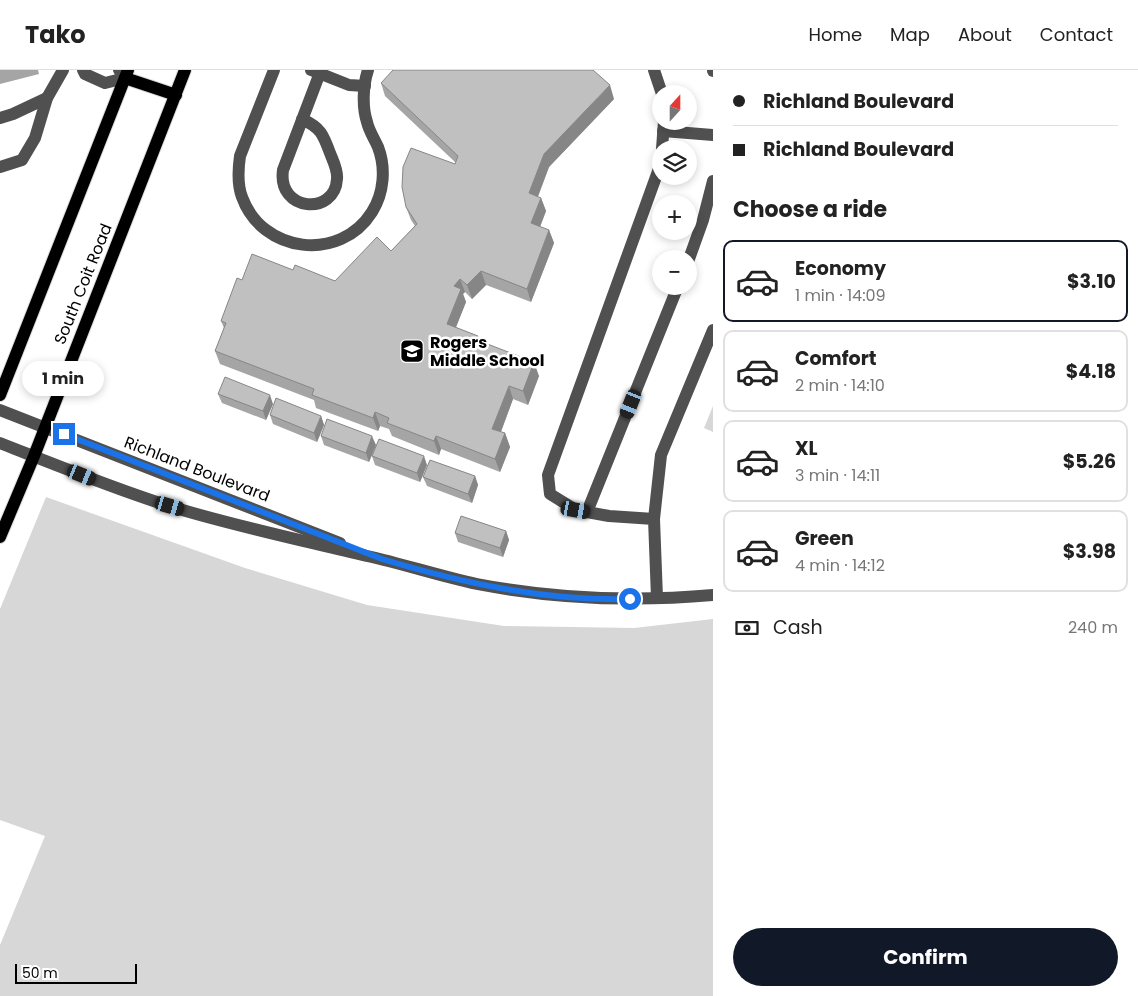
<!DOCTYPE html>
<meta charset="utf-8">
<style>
:root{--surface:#fff;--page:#f2f2f2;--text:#222;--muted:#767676;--line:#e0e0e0;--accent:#111827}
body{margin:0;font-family:Poppins,sans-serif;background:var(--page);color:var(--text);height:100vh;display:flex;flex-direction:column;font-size:19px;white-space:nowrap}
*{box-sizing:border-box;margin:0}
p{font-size:16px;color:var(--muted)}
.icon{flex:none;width:28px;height:28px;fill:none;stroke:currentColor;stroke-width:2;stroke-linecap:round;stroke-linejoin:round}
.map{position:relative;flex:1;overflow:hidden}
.side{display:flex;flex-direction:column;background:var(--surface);width:425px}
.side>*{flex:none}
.banner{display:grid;align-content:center;height:110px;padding:0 20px;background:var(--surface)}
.needle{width:32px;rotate:21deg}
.tools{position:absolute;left:652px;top:15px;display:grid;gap:10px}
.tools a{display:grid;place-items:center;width:45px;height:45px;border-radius:50%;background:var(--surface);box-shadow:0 2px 8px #0003;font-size:25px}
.scale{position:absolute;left:15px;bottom:12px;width:122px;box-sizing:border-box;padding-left:5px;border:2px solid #000;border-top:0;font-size:14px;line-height:18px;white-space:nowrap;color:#000;-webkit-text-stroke:4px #fff;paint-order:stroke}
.end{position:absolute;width:22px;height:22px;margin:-11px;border:6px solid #1a73e8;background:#fff;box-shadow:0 0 0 2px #fff}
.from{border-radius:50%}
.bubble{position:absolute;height:35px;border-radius:18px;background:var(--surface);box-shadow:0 2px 8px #0003;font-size:16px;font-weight:700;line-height:35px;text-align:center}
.car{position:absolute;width:15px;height:30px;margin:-15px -8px;border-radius:6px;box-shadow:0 0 4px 1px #0007;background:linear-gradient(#222 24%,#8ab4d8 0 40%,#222 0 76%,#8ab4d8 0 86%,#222 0)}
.banner b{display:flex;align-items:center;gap:18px;height:48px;font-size:19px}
.banner b+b{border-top:1px solid var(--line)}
.banner i{width:12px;height:12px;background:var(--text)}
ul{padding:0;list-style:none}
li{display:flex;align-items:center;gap:15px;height:82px;margin:0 10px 8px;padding:0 10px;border:2px solid var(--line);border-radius:10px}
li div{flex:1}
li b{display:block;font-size:19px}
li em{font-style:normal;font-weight:700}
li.selected{border-color:var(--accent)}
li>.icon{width:45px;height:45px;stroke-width:1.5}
h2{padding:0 20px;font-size:22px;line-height:60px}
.pay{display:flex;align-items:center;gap:12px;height:55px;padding:0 20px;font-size:19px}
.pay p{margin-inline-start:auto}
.cta{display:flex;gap:10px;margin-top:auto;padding:10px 20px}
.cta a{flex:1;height:58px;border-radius:30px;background:var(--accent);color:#fff;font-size:20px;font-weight:700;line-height:58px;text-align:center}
header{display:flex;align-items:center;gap:30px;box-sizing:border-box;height:70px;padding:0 25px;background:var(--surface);border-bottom:1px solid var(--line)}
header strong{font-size:24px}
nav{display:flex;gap:28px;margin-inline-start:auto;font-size:18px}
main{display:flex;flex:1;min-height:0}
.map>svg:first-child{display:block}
.green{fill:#d7d7d7}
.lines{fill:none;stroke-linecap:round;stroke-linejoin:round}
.major-casing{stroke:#dbdbdb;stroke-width:14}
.minor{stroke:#505050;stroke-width:12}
.major{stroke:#000;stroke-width:12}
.wall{fill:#a5a5a5}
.shaded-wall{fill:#868686}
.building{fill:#c0c0c0;stroke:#868686}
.route{stroke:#1a73e8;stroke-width:6}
.labels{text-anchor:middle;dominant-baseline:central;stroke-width:5;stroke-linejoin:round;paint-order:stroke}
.street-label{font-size:16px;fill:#000;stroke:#fff}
.poi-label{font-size:16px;font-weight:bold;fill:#000;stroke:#fff;text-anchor:start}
</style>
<header>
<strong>Tako</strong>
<nav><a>Home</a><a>Map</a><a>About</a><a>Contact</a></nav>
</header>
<main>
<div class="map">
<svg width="713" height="926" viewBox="0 0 713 926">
<rect width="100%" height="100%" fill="#fff"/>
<g class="green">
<path d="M 713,336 L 713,362 L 704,358 Z"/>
<path d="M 46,427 L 245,498 L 367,535 L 504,556 L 634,558 L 713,549 L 713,926 L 0,926 L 0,875 L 45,766 L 0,750 L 0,539 Z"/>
</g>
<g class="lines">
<g class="major-casing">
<g id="major">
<path d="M 125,8 L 176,25"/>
<path d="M 0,325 L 128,0"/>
<path d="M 0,467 L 34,386 L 185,0"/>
</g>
</g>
<g class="minor">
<path d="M 83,0 L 85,4 L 105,13 L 125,8 L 119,0"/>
<path d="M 274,0 L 240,86 C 238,100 237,114 242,127 C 262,183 340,193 372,142 C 384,123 386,98 378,77 C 374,68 369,61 367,52 C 362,37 363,15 368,0"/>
<path d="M 311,0 L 349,15 L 365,16"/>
<path d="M 654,0 L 662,24"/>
<path d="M 713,0 L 713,1"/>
<path d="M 0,48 L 13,44 L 47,28"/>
<path d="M 302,49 C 321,58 323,64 330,83 C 333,91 338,100 337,109 C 335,146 277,142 283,100 L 321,0"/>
<path d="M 663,61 L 713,65"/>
<path d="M 662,79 L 664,51"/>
<path d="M 0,97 L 22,90 L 35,68 L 47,28 L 63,0"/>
<path d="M 689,189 L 703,150 L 713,111"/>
<path d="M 0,340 L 340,473"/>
<path d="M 0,373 C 56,395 112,418 169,436 C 234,456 301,470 367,486 C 404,494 439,506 477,514 C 555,529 634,532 713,525"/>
<path d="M 587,442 L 678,216"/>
<path d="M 654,449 L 661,385 L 713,260"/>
<path d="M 657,528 L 654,449 L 609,446 L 576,440 L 550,424 L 548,405 L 661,93 L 661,88"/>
</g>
<use href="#major" class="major"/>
</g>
<g class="wall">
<path d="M 0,0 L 38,0 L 39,4 L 0,14 Z"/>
<path d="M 381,13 L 614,29 L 549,97 L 538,127 L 541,128 L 546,141 L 540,157 L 549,160 L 554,173 L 531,232 L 486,215 L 472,229 L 465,222 L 463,224 L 466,232 L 456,257 L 539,306 L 528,335 L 513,329 L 501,362 L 505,363 L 510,377 L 500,402 L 441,379 L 439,385 L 392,366 L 389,359 L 380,356 L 378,361 L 316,338 L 314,330 L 220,294 L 215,281 L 224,258 L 221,251 L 242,210 L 293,200 L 335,211 L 391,181 L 415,156 L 411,150 L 406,137 L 455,94 L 455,92 L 385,26 Z"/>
<path d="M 218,324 L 273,334 L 266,350 L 222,333 Z"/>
<path d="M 270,345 L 321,346 L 324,355 L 317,372 L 273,354 Z"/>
<path d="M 321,366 L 376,375 L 369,392 L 324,375 Z"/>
<path d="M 372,386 L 427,395 L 420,412 L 375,395 Z"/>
<path d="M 475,406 L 478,415 L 472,433 L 427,416 L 423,407 Z"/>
<path d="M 506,461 L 509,470 L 503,487 L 458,472 L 455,463 Z"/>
</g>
<g class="shaded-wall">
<path d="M 610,15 L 614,29 L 549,97 L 534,136 L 529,123 L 544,84 Z"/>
<path d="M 541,128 L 546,141 L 536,167 L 531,153 Z"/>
<path d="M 549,160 L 554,173 L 531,232 L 527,219 Z"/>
<path d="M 481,201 L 486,215 L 472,229 L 467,215 Z"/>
<path d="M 460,209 L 465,222 L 463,224 L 466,232 L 452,267 L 447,254 L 454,216 Z"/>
<path d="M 534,292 L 539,306 L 528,335 L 523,321 Z"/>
<path d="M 509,316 L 513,329 L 497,372 L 492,359 Z"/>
<path d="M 270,325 L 273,334 L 266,350 L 263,341 Z"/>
<path d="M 375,342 L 380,356 L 378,361 L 373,348 Z"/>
<path d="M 321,346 L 324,355 L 317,372 L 314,363 Z"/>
<path d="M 505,363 L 510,377 L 500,402 L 495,389 Z"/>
<path d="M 372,366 L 376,375 L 369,392 L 366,383 Z"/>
<path d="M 436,366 L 441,379 L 439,385 L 434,371 Z"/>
<path d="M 424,386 L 427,395 L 420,412 L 417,403 Z"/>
<path d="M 475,406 L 478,415 L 472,433 L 468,424 Z"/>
<path d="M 506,461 L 509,470 L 503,487 L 500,478 Z"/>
</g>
<g class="building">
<path d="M 393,0 L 593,0 L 610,15 L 544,84 L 529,123 L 541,128 L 531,153 L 549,160 L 527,219 L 481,201 L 467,215 L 460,209 L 454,216 L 461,219 L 447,254 L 478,266 L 477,270 L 534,292 L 523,321 L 509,316 L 492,359 L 505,363 L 495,389 L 436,366 L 434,371 L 387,353 L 389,348 L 375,342 L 373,348 L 312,325 L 314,319 L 215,281 L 226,253 L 221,251 L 237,208 L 242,210 L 252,184 L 293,200 L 295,195 L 335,211 L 377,167 L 391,181 L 417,154 L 406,137 L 402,117 L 403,97 L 411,78 L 455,94 L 458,86 L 381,13 Z"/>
<path d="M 225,307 L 270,325 L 263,341 L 218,324 Z"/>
<path d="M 276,328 L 321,346 L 314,363 L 270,345 Z"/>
<path d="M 327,349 L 372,366 L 366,383 L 321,366 Z"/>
<path d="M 379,369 L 424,386 L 417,403 L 372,386 Z"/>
<path d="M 430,390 L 475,406 L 468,424 L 423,407 Z"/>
<path d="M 461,446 L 506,461 L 500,478 L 455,463 Z"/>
</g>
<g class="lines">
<path class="route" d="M 64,364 L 382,489 C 462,513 545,531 630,529"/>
</g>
<defs>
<g id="school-square" transform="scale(1.25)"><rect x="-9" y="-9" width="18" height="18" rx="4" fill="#000" stroke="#fff"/><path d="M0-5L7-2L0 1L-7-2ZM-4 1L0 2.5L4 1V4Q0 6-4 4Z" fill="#fff"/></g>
</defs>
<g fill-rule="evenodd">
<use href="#school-square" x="412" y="281"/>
</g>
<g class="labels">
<g class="street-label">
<text transform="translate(83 214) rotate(-68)">South Coit Road</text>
<text transform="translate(197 399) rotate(21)">Richland Boulevard</text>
</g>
<g class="poi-label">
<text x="430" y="272">Rogers<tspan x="430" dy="18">Middle School</tspan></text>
</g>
</g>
</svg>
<div class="tools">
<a><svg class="needle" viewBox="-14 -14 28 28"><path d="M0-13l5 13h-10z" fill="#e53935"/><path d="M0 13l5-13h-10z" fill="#767676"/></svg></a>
<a><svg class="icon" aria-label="layers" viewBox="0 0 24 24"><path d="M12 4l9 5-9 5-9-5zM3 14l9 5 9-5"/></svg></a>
<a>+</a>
<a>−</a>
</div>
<div class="scale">50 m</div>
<i class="end from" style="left:630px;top:529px"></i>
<i class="end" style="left:64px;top:364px"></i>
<div class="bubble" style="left:22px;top:291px;width:82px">1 min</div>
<i class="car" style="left:631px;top:334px;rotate:202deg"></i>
<i class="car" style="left:82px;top:405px;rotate:112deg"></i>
<i class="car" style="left:170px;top:436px;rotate:106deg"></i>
<i class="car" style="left:576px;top:440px;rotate:100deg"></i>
</div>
<section class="side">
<div class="banner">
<b><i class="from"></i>Richland Boulevard</b>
<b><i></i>Richland Boulevard</b>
</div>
<h2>Choose a ride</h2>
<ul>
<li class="selected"><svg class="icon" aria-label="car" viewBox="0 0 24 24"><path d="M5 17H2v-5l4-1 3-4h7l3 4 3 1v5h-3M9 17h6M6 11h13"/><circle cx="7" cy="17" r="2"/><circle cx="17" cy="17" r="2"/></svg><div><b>Economy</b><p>1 min · 14:09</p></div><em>$3.10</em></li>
<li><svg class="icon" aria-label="car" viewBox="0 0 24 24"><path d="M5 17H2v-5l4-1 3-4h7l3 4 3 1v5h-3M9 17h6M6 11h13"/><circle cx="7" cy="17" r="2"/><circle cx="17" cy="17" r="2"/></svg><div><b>Comfort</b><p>2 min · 14:10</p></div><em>$4.18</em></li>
<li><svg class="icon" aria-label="car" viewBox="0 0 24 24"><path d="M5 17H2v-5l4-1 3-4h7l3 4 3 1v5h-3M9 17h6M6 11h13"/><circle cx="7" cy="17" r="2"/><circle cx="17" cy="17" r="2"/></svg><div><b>XL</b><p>3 min · 14:11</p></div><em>$5.26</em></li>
<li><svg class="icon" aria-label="car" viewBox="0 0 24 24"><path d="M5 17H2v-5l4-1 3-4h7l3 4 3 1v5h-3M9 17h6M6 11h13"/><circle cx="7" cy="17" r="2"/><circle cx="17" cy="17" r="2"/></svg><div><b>Green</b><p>4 min · 14:12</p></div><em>$3.98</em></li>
</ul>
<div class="pay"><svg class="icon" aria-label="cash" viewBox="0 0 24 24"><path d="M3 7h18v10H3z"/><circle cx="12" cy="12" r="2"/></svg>Cash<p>240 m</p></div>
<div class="cta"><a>Confirm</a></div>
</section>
</main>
